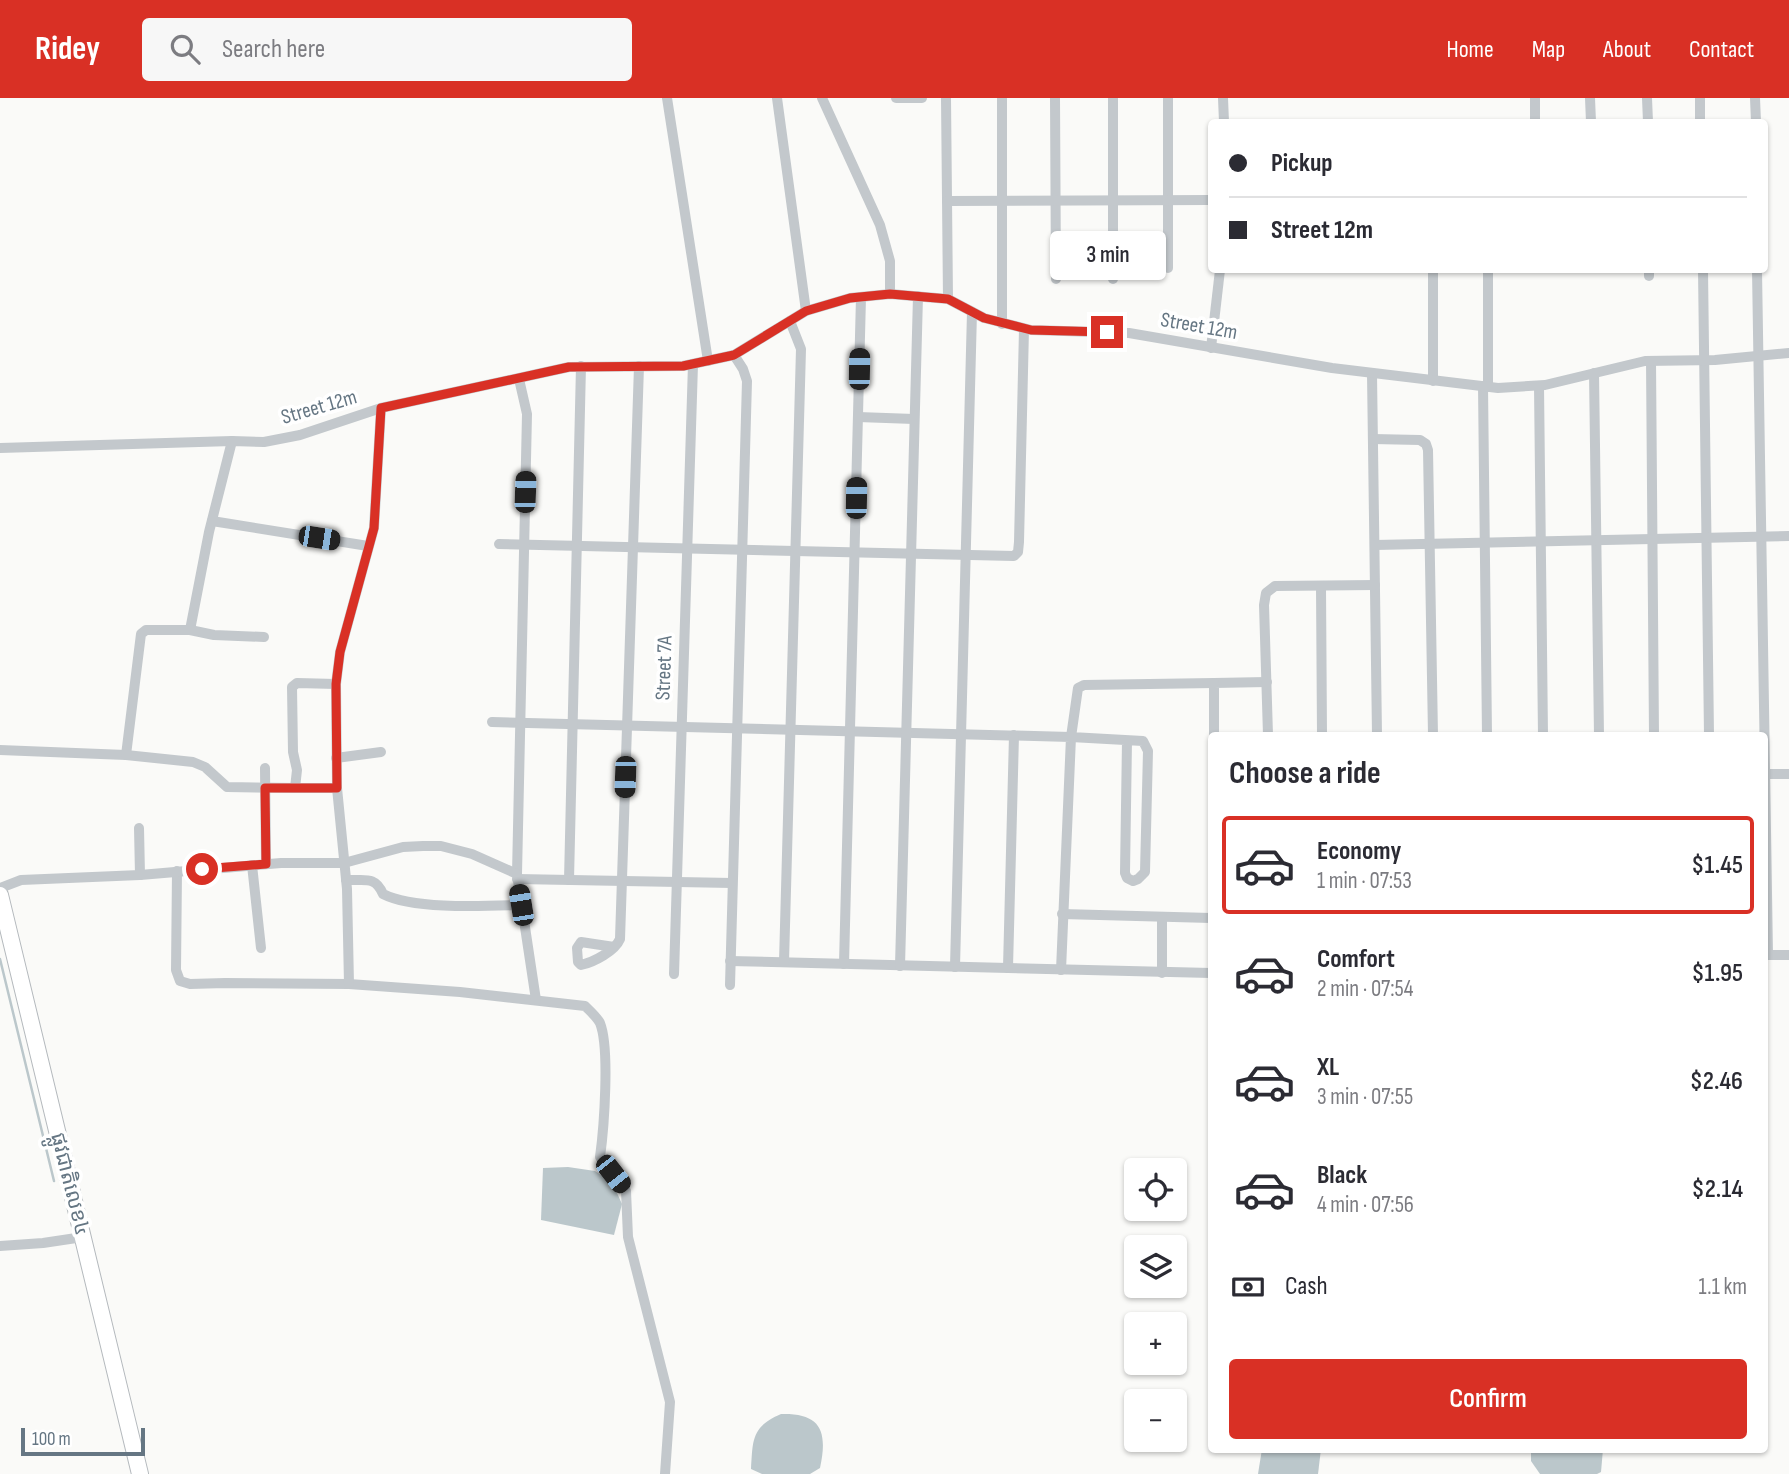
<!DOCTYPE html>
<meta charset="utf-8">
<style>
:root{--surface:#fff;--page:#f7f7f7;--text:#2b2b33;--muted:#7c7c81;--line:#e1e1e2;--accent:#d93025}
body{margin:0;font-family:"Sofia Sans Condensed","Noto Sans Khmer",sans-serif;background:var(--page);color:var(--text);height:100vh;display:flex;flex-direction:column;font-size:26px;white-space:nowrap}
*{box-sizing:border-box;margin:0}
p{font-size:23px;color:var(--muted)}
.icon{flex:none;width:38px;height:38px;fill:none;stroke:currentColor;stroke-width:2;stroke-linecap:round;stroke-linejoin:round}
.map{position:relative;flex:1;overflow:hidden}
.sheet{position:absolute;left:1208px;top:634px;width:560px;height:721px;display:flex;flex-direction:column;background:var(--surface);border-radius:7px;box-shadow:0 2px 5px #0004}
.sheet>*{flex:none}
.guide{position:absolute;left:1208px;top:21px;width:560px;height:154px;border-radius:7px;box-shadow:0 2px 5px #0004;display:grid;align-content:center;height:154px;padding:0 21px;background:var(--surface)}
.fabs{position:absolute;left:1124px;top:1060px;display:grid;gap:14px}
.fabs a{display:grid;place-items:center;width:63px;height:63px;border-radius:7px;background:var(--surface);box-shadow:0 2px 5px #0004;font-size:35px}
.scale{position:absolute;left:21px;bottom:18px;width:124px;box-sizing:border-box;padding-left:7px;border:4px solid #657683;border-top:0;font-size:19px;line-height:24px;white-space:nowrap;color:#657683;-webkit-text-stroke:5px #fff;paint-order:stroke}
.end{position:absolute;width:32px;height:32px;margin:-16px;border:9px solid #d93025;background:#fff;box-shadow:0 0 0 4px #fff}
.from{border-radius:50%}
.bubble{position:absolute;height:49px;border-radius:7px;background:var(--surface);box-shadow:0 2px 5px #0004;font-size:23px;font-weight:600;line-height:49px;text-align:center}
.car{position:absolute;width:21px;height:42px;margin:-21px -10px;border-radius:9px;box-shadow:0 0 5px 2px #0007;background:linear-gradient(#222 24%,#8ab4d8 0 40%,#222 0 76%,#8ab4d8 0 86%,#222 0)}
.guide b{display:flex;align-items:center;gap:24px;height:66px;font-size:26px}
.guide b+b{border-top:2px solid var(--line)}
.guide i{width:18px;height:18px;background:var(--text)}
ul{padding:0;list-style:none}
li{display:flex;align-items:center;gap:21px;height:98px;margin:0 14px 10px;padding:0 7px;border:4px solid transparent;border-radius:7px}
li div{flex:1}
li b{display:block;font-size:26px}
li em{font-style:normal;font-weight:600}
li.active{border-color:var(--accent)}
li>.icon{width:63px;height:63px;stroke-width:1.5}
h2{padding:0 21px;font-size:32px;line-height:84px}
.pay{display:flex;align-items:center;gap:18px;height:77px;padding:0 21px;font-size:26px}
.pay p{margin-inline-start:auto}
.primary-button{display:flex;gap:14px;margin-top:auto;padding:14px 21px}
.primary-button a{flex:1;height:80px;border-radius:7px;background:var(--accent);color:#fff;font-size:28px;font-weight:600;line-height:80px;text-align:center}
header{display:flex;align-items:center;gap:42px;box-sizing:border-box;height:98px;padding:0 35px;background:var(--accent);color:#fff}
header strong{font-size:33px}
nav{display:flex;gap:38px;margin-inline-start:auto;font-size:24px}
.search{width:490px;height:63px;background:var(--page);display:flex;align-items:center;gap:18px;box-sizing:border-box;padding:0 24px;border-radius:7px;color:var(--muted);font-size:26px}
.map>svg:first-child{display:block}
.water{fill:#bbc7cb}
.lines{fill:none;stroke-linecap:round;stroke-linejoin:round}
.stream{stroke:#bbc7cb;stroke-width:2.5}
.trunk-casing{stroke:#b4b9bd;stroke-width:18}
.minor{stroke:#c3c8cc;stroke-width:10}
.trunk{stroke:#fff;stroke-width:16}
.route{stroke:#d93025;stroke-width:9}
.labels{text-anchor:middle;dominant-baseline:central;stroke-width:7;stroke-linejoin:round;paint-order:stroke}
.street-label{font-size:21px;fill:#657683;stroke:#fff}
</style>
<header>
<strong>Ridey</strong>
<div class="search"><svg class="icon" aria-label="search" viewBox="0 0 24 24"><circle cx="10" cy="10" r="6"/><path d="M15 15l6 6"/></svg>Search here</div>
<nav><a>Home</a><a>Map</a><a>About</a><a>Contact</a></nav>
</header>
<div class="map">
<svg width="1789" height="1376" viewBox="0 0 1789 1376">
<rect width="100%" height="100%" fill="#fafaf8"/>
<g class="water">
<path d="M 568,1069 L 595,1073 L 612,1084 L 622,1106 L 614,1137 L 541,1122 L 543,1070 Z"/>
<path d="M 781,1316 C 821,1315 828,1333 820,1370 L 810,1376 L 762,1376 L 751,1371 C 753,1342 751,1329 781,1316 Z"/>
<path d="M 1262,1351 L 1321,1351 L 1318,1376 L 1258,1376 Z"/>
<path d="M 1531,1351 L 1603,1351 L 1601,1374 L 1597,1376 L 1540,1376 L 1531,1363 Z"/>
</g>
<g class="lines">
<path class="stream" d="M 0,861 L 54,1083"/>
<g class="trunk-casing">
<path id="trunk" d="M 0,797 L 140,1376"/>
</g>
<g class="minor">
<path d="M 667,0 L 708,263"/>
<path d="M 777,0 L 806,213"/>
<path d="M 822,0 L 880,127 L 890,163 L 890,196"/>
<path d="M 896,0 L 922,0"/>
<path d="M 946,0 L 948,201"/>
<path d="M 1002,0 L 1002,226"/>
<path d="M 1055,0 L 1056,181"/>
<path d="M 1113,0 L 1113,181"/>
<path d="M 1168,0 L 1168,170"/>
<path d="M 1223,0 L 1224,24"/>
<path d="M 1535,0 L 1535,24"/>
<path d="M 1590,0 L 1591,24"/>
<path d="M 1647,0 L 1648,24"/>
<path d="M 1700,0 L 1700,24"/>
<path d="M 1755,0 L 1756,24"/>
<path d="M 947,103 L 1211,102"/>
<path d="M 1433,172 L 1433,283"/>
<path d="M 1488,172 L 1488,289"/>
<path d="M 1649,172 L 1649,178"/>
<path d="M 1703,172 L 1709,637"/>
<path d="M 1757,172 L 1768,857"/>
<path d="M 1211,250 L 1220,172"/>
<path d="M 1651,263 L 1654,637"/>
<path d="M 1594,275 L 1599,637"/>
<path d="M 1372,276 L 1377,637"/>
<path d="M 1483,288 L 1487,637"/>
<path d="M 1539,288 L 1543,637"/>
<path d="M 858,319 L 914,321"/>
<path d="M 1373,341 L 1420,342 L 1426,346 L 1428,352 L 1433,637"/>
<path d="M 0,350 L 232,343 L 264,344 L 300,337 L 381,310 L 569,269 L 683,268 L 734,257 L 806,213 L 850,200 L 890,196 L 948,201 L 984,220 L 1031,232 L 1129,235 L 1332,270 L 1498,290 L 1545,287 L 1645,263 L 1715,262 L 1789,255"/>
<path d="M 212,423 L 368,448"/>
<path d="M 499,446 L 1014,458 L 1018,454 L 1019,444 L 1024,231"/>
<path d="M 1375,447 L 1789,438"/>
<path d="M 1321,489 L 1322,637"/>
<path d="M 190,532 L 209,434 L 232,343"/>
<path d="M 492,624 L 1071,639 L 1061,872"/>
<path d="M 1214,637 L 1214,585 L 1267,584"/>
<path d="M 1268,637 L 1264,507 L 1266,495 L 1275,488 L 1375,487"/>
<path d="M 1127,643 L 1125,775 L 1127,780 L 1133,783 L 1138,781 L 1145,774 L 1148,653 L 1143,643 L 1071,639 L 1078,590 L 1084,587 L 1214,585"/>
<path d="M 0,652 L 126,657 L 193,664 L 205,669 L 227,689 L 295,690 L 297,672 L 293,654 L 292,589 L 297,585 L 336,586"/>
<path d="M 126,657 L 141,536 L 146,532 L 190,532 L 214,537 L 264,539"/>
<path d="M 336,660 L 381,654"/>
<path d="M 265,670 L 266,766"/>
<path d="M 1764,676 L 1789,676"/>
<path d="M 295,690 L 337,690"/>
<path d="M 139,730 L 140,777"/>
<path d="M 252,767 L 261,850"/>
<path d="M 177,773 L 176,872 L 180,883 L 190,886 L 225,885 L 349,886 L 460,894 L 585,908 C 590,913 597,919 600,925 C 610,950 604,1030 600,1059 L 626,1093 L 628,1139 L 670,1304 L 665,1376"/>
<path d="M 517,776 L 527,316 L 519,281"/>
<path d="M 517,781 L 732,785"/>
<path d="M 346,782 C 364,783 375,777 383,796 C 414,812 486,808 521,807"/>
<path d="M 569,782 L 581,268"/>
<path d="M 0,790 L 21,782 L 140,777 L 281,765 L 344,765 L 403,749 L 423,748 L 441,748 L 472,756 L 517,776 L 536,902"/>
<path d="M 1062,816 L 1211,820"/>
<path d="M 614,849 L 581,844 L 577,850 L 578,864 L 581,867 C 594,864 615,853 620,841 L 639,268"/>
<path d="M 1765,857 L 1789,857"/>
<path d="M 730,863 L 1211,875"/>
<path d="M 784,864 L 801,251 L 790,223"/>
<path d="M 844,866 L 861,199"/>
<path d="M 900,868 L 918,198"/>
<path d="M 955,869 L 972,214"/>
<path d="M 1008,870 L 1014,637"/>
<path d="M 1162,875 L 1162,819"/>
<path d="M 674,876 L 693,266"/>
<path d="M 349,886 L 347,791 L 337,690 L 336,586 L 340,554 L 374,430 L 381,310"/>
<path d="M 730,887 L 747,283 L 743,271 L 734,257"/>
<path d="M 0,1148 L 43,1145 L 83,1139"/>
</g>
<use href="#trunk" class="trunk"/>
</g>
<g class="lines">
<path class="route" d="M 202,771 L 266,766 L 265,690 L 337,690 L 336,586 L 340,554 L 374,430 L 381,310 L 569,269 L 683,268 L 734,257 L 806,213 L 850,200 L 890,196 L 948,201 L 984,220 L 1031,232 L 1107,234"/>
</g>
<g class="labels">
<g class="street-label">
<text transform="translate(1199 228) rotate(10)">Street 12m</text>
<text transform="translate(319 309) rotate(-16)">Street 12m</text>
<text transform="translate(664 570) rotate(-88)">Street 7A</text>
<text transform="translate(70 1086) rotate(76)">ផ្លូវជាតិលេខ៤</text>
</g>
</g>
</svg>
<div class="fabs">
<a><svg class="icon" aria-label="locate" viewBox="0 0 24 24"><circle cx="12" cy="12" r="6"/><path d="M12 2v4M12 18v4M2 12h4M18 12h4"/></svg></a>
<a><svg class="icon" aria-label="layers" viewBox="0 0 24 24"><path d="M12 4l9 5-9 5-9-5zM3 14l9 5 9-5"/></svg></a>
<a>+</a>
<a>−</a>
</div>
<div class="scale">100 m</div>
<i class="end from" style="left:202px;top:771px"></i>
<i class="end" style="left:1107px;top:234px"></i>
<div class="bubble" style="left:1050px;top:133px;width:116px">3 min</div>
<i class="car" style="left:859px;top:271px;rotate:1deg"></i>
<i class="car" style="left:525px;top:394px;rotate:2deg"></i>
<i class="car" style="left:856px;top:400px;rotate:1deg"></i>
<i class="car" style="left:319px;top:440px;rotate:99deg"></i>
<i class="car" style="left:625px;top:679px;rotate:182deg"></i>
<i class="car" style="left:521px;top:807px;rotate:351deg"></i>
<i class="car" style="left:613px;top:1076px;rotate:142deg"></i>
<div class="guide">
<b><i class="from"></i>Pickup</b>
<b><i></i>Street 12m</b>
</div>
<section class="sheet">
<h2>Choose a ride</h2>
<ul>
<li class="active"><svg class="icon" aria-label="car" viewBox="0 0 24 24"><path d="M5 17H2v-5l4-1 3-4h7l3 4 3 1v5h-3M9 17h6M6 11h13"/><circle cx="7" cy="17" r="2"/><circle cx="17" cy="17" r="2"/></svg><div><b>Economy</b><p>1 min · 07:53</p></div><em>$1.45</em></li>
<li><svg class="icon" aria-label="car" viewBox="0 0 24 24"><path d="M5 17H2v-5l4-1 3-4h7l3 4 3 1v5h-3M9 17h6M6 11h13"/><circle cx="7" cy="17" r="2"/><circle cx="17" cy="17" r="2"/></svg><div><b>Comfort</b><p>2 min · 07:54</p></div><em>$1.95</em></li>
<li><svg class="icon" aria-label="car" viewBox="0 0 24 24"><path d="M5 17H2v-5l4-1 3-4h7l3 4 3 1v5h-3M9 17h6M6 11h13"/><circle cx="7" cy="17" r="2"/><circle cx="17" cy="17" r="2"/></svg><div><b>XL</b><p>3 min · 07:55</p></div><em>$2.46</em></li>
<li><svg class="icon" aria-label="car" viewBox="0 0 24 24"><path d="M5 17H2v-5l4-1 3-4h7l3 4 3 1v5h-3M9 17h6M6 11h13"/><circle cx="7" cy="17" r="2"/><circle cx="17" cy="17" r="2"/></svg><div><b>Black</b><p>4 min · 07:56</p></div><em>$2.14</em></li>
</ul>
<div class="pay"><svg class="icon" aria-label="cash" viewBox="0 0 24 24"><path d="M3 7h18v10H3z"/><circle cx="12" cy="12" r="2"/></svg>Cash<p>1.1 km</p></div>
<div class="primary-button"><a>Confirm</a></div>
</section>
</div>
